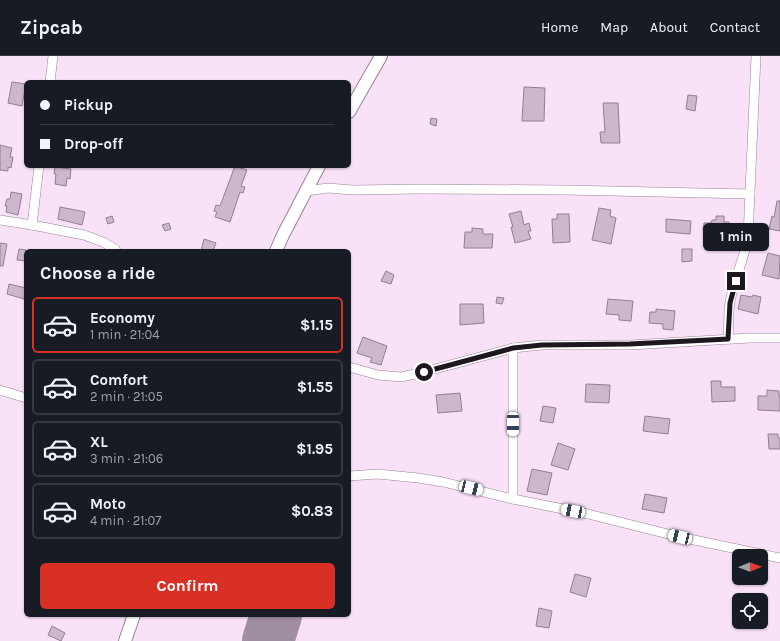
<!DOCTYPE html>
<meta charset="utf-8">
<style>
:root{--surface:#171b24;--page:#242831;--text:#f1f3f6;--muted:#9ea1a6;--line:#363941;--accent:#d93025}
body{margin:0;font-family:Karla,sans-serif;background:var(--page);color:var(--text);height:100vh;display:flex;flex-direction:column;font-size:15px;white-space:nowrap}
*{box-sizing:border-box;margin:0}
p{font-size:13px;color:var(--muted)}
.icon{flex:none;width:22px;height:22px;fill:none;stroke:currentColor;stroke-width:2;stroke-linecap:round;stroke-linejoin:round}
.map{position:relative;flex:1;overflow:hidden}
.drawer{position:absolute;left:24px;top:193px;width:327px;height:368px;display:flex;flex-direction:column;background:var(--surface);border-radius:6px;box-shadow:0 1px 3px #0004}
.drawer>*{flex:none}
.top-card{position:absolute;left:24px;top:24px;width:327px;height:88px;border-radius:6px;box-shadow:0 1px 3px #0004;display:grid;align-content:center;height:88px;padding:0 16px;background:var(--surface)}
.needle{width:26px;rotate:89deg}
.fabs{position:absolute;left:732px;top:493px;display:grid;gap:8px}
.fabs a{display:grid;place-items:center;width:36px;height:36px;border-radius:6px;background:var(--surface);box-shadow:0 1px 3px #0004;font-size:20px}
.end{position:absolute;width:18px;height:18px;margin:-9px;border:5px solid #1f171f;background:#fff;box-shadow:0 0 0 2px #fff}
.from{border-radius:50%}
.bubble{position:absolute;height:28px;border-radius:6px;background:var(--surface);box-shadow:0 1px 3px #0004;font-size:13px;font-weight:700;line-height:28px;text-align:center}
.car{position:absolute;width:12px;height:24px;margin:-12px -6px;border-radius:5px;box-shadow:0 0 3px 1px #0007;background:linear-gradient(#fff 24%,#345 0 40%,#fff 0 76%,#345 0 86%,#fff 0)}
.top-card b{display:flex;align-items:center;gap:14px;height:38px;font-size:15px}
.top-card b+b{border-top:1px solid var(--line)}
.top-card i{width:10px;height:10px;background:var(--text)}
ul{padding:0;list-style:none}
li{display:flex;align-items:center;gap:12px;height:56px;margin:0 8px 6px;padding:0 8px;border:2px solid var(--line);border-radius:6px}
li div{flex:1}
li b{display:block;font-size:15px}
li em{font-style:normal;font-weight:700}
li.on{border-color:var(--accent)}
li>.icon{width:36px;height:36px;stroke-width:1.5}
h2{padding:0 16px;font-size:18px;line-height:48px}
.cta{display:flex;gap:8px;margin-top:auto;padding:8px 16px}
.cta a{flex:1;height:46px;border-radius:6px;background:var(--accent);color:#fff;font-size:16px;font-weight:700;line-height:46px;text-align:center}
header{display:flex;align-items:center;gap:24px;box-sizing:border-box;height:56px;padding:0 20px;background:var(--surface);border-bottom:1px solid var(--line)}
header strong{font-size:19px}
nav{display:flex;gap:22px;margin-inline-start:auto;font-size:14px}
.map>svg:first-child{display:block}
.lines{fill:none;stroke-linecap:round;stroke-linejoin:round}
.runway{stroke:#a08fa0;stroke-width:52}
.building{fill:#ccb7cc;stroke:#937f93}
.minor-casing{stroke:#978397;stroke-width:10}
.secondary-casing{stroke:#978397;stroke-width:14}
.minor{stroke:#fff;stroke-width:9}
.secondary{stroke:#fff;stroke-width:12}
.route{stroke:#1f171f;stroke-width:5}
</style>
<header>
<strong>Zipcab</strong>
<nav><a>Home</a><a>Map</a><a>About</a><a>Contact</a></nav>
</header>
<div class="map">
<svg width="780" height="585" viewBox="0 0 780 585">
<rect width="100%" height="100%" fill="#f9e2f8"/>
<g class="lines">
<path class="runway" d="M 268,585 L 276,559"/>
</g>
<g class="building">
<path d="M 12,26 L 26,28 L 22,50 L 8,47 Z"/>
<path d="M 524,31 L 545,32 L 544,65 L 522,65 Z"/>
<path d="M 688,39 L 697,40 L 695,55 L 686,53 Z"/>
<path d="M 603,47 L 618,47 L 620,87 L 601,87 L 600,76 L 605,76 Z"/>
<path d="M 431,62 L 437,63 L 436,70 L 430,68 Z"/>
<path d="M 0,89 L 12,92 L 10,101 L 13,101 L 11,112 L 8,111 L 8,115 L 0,114 Z"/>
<path d="M 235,110 L 247,114 L 241,130 L 245,131 L 243,137 L 240,136 L 230,166 L 215,161 L 217,156 L 214,155 L 216,149 L 220,150 Z"/>
<path d="M 55,111 L 71,113 L 70,123 L 67,122 L 66,130 L 55,128 L 56,118 L 54,118 Z"/>
<path d="M 11,136 L 22,138 L 18,159 L 6,156 L 7,150 L 5,150 L 7,143 L 10,143 Z"/>
<path d="M 777,145 L 780,145 L 780,175 L 769,173 L 772,160 L 774,161 Z"/>
<path d="M 60,151 L 85,156 L 82,169 L 58,163 Z"/>
<path d="M 599,152 L 611,154 L 610,160 L 616,162 L 611,188 L 592,184 Z"/>
<path d="M 521,155 L 524,169 L 529,167 L 531,175 L 528,175 L 531,183 L 515,187 L 511,171 L 513,171 L 509,158 Z"/>
<path d="M 557,158 L 569,158 L 570,186 L 553,187 L 552,163 L 557,163 Z"/>
<path d="M 112,160 L 114,166 L 108,168 L 106,162 Z"/>
<path d="M 716,160 L 724,160 L 724,166 L 729,166 L 729,173 L 734,173 L 734,184 L 724,183 L 724,188 L 716,187 L 716,182 L 708,182 L 708,174 L 703,174 L 704,167 L 711,167 L 712,164 L 716,164 Z"/>
<path d="M 666,163 L 691,165 L 690,178 L 666,176 Z"/>
<path d="M 169,167 L 171,173 L 165,175 L 162,169 Z"/>
<path d="M 472,172 L 483,173 L 483,178 L 493,178 L 492,192 L 464,192 L 465,176 L 472,176 Z"/>
<path d="M 204,183 L 216,187 L 213,195 L 201,195 Z"/>
<path d="M 0,187 L 7,188 L 3,210 L 0,210 Z"/>
<path d="M 19,193 L 26,194 L 26,205 L 17,204 Z"/>
<path d="M 682,193 L 692,193 L 692,205 L 682,206 Z"/>
<path d="M 768,197 L 780,200 L 779,223 L 762,219 Z"/>
<path d="M 386,215 L 394,219 L 391,228 L 381,225 Z"/>
<path d="M 9,228 L 26,232 L 24,243 L 7,238 Z"/>
<path d="M 741,239 L 752,241 L 753,239 L 761,241 L 758,258 L 738,253 Z"/>
<path d="M 497,241 L 504,242 L 502,248 L 496,247 Z"/>
<path d="M 608,243 L 633,245 L 631,265 L 619,264 L 619,259 L 606,258 Z"/>
<path d="M 460,248 L 483,248 L 484,267 L 460,269 Z"/>
<path d="M 656,253 L 675,255 L 673,274 L 663,273 L 663,268 L 649,267 L 650,256 L 656,256 Z"/>
<path d="M 363,281 L 387,290 L 381,309 L 370,306 L 372,302 L 357,297 Z"/>
<path d="M 711,325 L 721,325 L 721,331 L 735,331 L 735,345 L 712,346 Z"/>
<path d="M 586,328 L 610,329 L 609,347 L 585,346 Z"/>
<path d="M 767,334 L 779,335 L 779,340 L 780,340 L 780,355 L 758,354 L 758,340 L 767,340 Z"/>
<path d="M 460,337 L 462,355 L 438,357 L 436,339 Z"/>
<path d="M 543,350 L 556,352 L 553,367 L 540,365 Z"/>
<path d="M 645,360 L 670,363 L 668,378 L 643,375 Z"/>
<path d="M 768,378 L 778,378 L 778,382 L 780,382 L 780,393 L 769,393 Z"/>
<path d="M 558,387 L 575,393 L 568,414 L 551,409 Z"/>
<path d="M 532,413 L 552,417 L 547,439 L 527,435 Z"/>
<path d="M 645,438 L 667,442 L 664,457 L 642,453 Z"/>
<path d="M 575,518 L 591,522 L 586,541 L 570,536 Z"/>
<path d="M 539,552 L 552,555 L 549,572 L 536,570 Z"/>
<path d="M 52,570 L 65,577 L 61,585 L 48,579 Z"/>
</g>
<g class="lines">
<g class="minor-casing">
<g id="minor">
<path d="M 50,26 L 53,0"/>
<path d="M 306,135 L 328,132 L 353,134 L 420,133 L 564,134 L 750,138"/>
<path d="M 0,164 L 32,169 L 84,179 L 103,186 L 115,193 L 116,195"/>
<path d="M 32,169 L 39,110"/>
<path d="M 728,283 C 729,271 728,258 730,246 C 734,224 744,203 748,181 L 756,0"/>
<path d="M 349,311 L 378,319 L 401,321 L 424,316 L 513,292 L 542,289 L 630,289 L 750,282 L 780,282"/>
<path d="M 0,334 L 26,342"/>
<path d="M 349,420 L 378,418 L 418,422 L 443,426 L 513,443 L 588,458 L 680,481 L 780,502"/>
<path d="M 513,443 L 513,292"/>
</g>
</g>
<g class="secondary-casing">
<g id="secondary">
<path d="M 349,56 L 381,0"/>
<path d="M 276,195 L 283,179 L 319,110"/>
<path d="M 125,585 L 134,559"/>
</g>
</g>
<use href="#minor" class="minor"/>
<use href="#secondary" class="secondary"/>
</g>
<g class="lines">
<path class="route" d="M 424,316 L 495,297 L 513,292 L 542,289 L 630,288 L 728,283 L 730,247 L 736,225"/>
</g>
</svg>
<div class="fabs">
<a><svg class="needle" viewBox="-14 -14 28 28"><path d="M0-13l5 13h-10z" fill="#e53935"/><path d="M0 13l5-13h-10z" fill="#9ea1a6"/></svg></a>
<a><svg class="icon" aria-label="locate" viewBox="0 0 24 24"><circle cx="12" cy="12" r="6"/><path d="M12 2v4M12 18v4M2 12h4M18 12h4"/></svg></a>
</div>
<i class="end from" style="left:424px;top:316px"></i>
<i class="end" style="left:736px;top:225px"></i>
<div class="bubble" style="left:703px;top:167px;width:66px">1 min</div>
<i class="car" style="left:513px;top:368px;rotate:180deg"></i>
<i class="car" style="left:471px;top:432px;rotate:104deg"></i>
<i class="car" style="left:573px;top:455px;rotate:281deg"></i>
<i class="car" style="left:680px;top:481px;rotate:284deg"></i>
<div class="top-card">
<b><i class="from"></i>Pickup</b>
<b><i></i>Drop-off</b>
</div>
<section class="drawer">
<h2>Choose a ride</h2>
<ul>
<li class="on"><svg class="icon" aria-label="car" viewBox="0 0 24 24"><path d="M5 17H2v-5l4-1 3-4h7l3 4 3 1v5h-3M9 17h6M6 11h13"/><circle cx="7" cy="17" r="2"/><circle cx="17" cy="17" r="2"/></svg><div><b>Economy</b><p>1 min · 21:04</p></div><em>$1.15</em></li>
<li><svg class="icon" aria-label="car" viewBox="0 0 24 24"><path d="M5 17H2v-5l4-1 3-4h7l3 4 3 1v5h-3M9 17h6M6 11h13"/><circle cx="7" cy="17" r="2"/><circle cx="17" cy="17" r="2"/></svg><div><b>Comfort</b><p>2 min · 21:05</p></div><em>$1.55</em></li>
<li><svg class="icon" aria-label="car" viewBox="0 0 24 24"><path d="M5 17H2v-5l4-1 3-4h7l3 4 3 1v5h-3M9 17h6M6 11h13"/><circle cx="7" cy="17" r="2"/><circle cx="17" cy="17" r="2"/></svg><div><b>XL</b><p>3 min · 21:06</p></div><em>$1.95</em></li>
<li><svg class="icon" aria-label="car" viewBox="0 0 24 24"><path d="M5 17H2v-5l4-1 3-4h7l3 4 3 1v5h-3M9 17h6M6 11h13"/><circle cx="7" cy="17" r="2"/><circle cx="17" cy="17" r="2"/></svg><div><b>Moto</b><p>4 min · 21:07</p></div><em>$0.83</em></li>
</ul>
<div class="cta"><a>Confirm</a></div>
</section>
</div>
